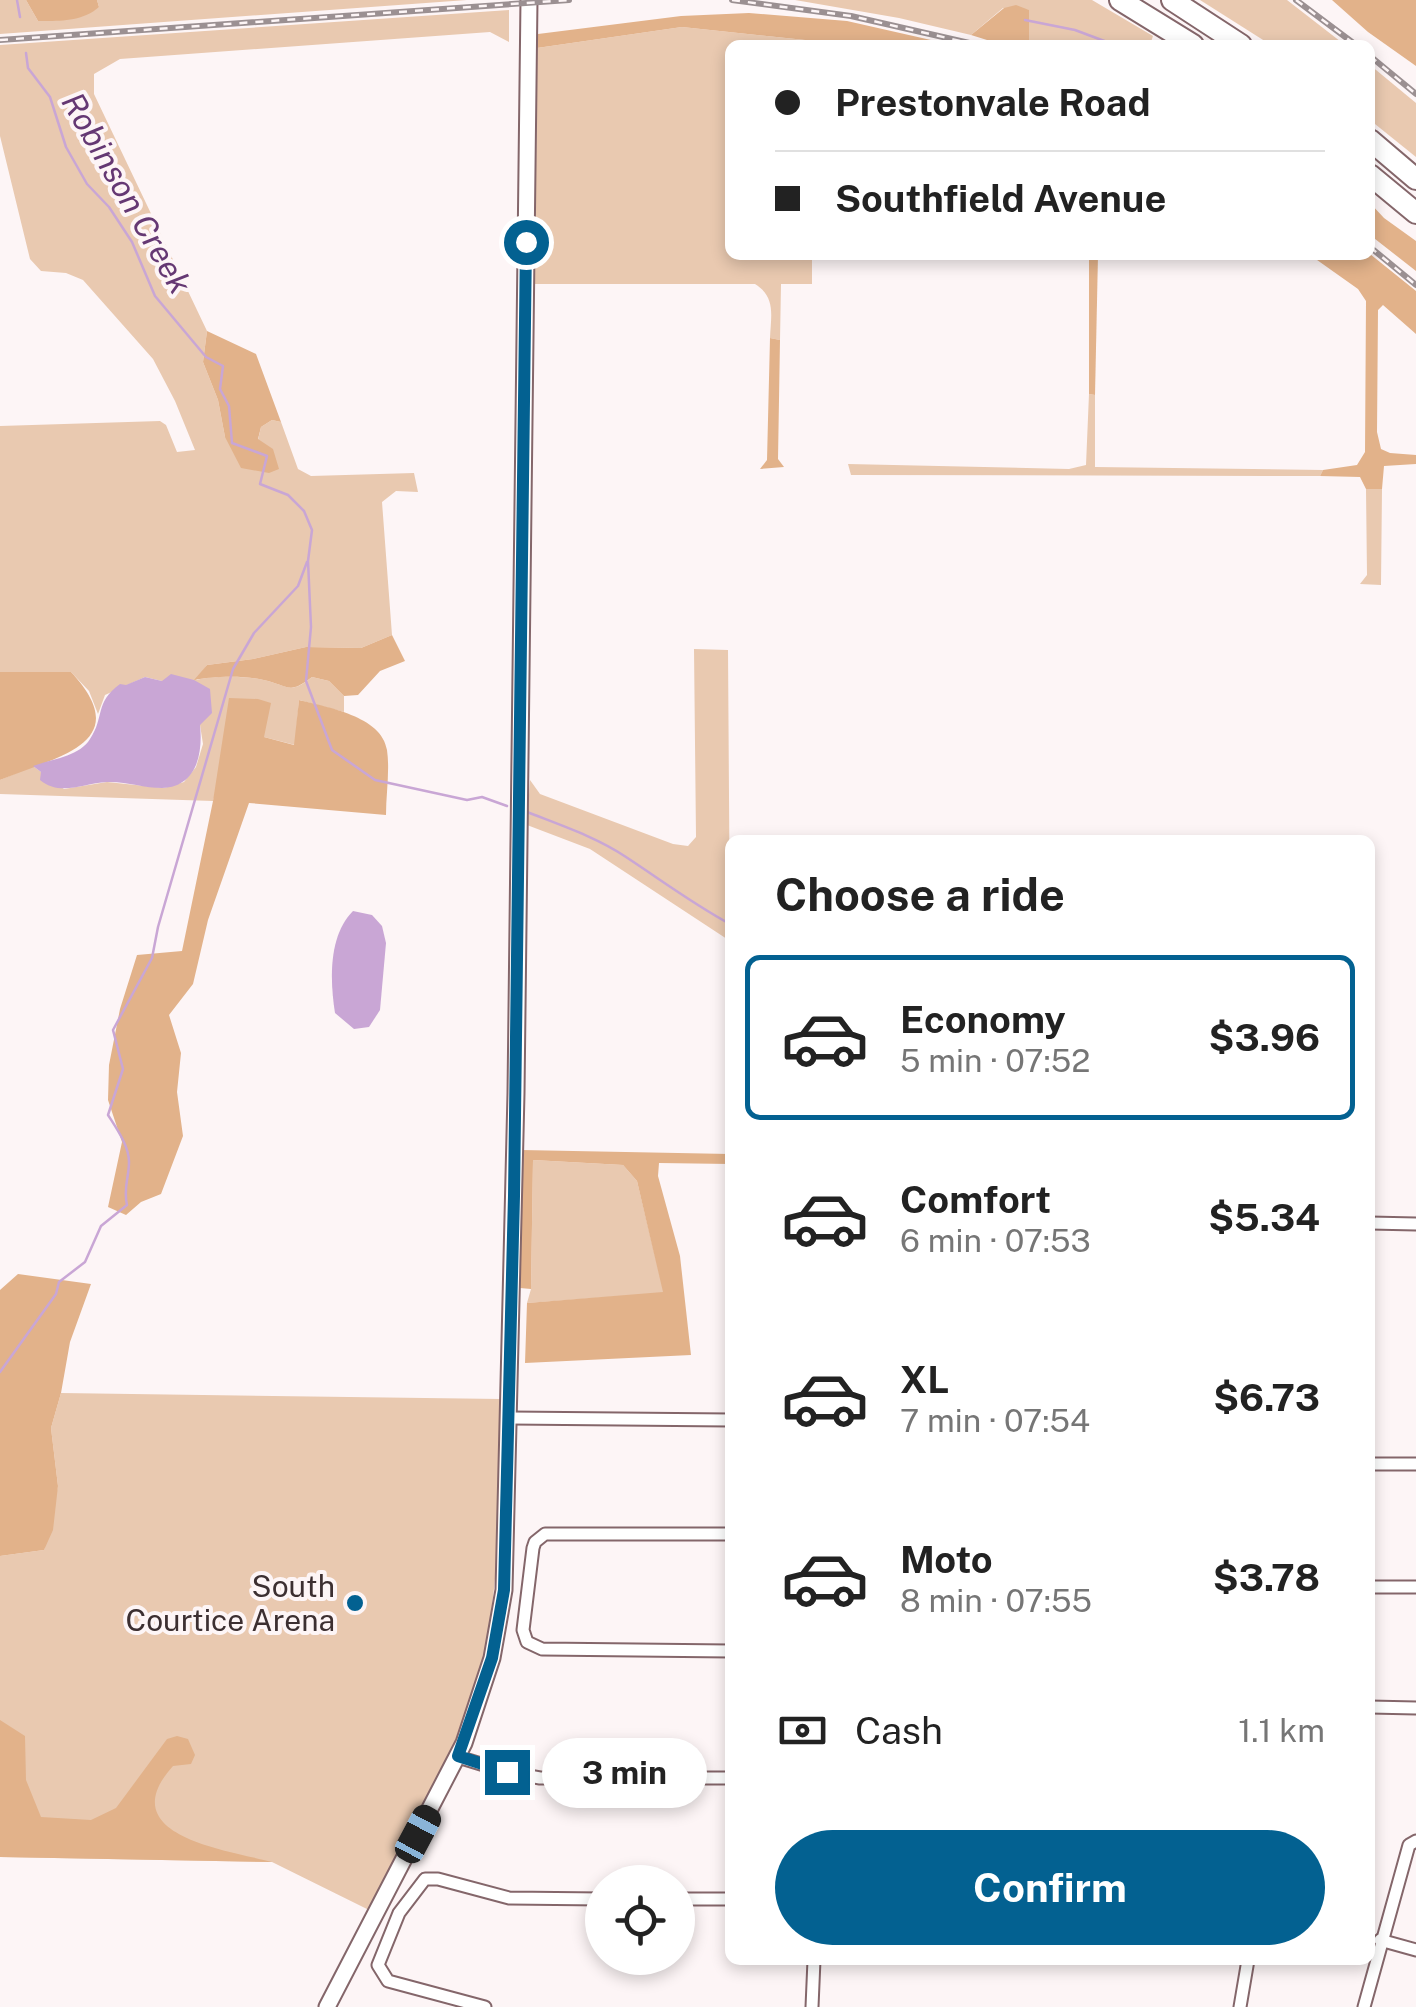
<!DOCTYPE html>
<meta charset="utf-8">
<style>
:root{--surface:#fff;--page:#f2f2f2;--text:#222;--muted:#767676;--line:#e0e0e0;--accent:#036191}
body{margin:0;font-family:"Public Sans",sans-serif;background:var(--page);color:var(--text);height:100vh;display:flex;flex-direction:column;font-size:38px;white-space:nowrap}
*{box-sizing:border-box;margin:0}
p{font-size:32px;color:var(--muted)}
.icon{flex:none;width:55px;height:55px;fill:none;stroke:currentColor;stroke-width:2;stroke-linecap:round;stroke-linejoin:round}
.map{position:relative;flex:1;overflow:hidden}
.sheet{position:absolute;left:725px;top:835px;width:650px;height:1130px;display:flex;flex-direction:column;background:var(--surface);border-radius:15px;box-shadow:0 5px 15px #0003}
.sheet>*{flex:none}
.banner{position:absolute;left:725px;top:40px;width:650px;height:220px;border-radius:15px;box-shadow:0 5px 15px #0003;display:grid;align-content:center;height:220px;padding:0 50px;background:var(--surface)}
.buttons{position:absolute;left:585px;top:1865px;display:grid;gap:20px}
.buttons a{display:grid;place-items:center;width:110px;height:110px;border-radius:50%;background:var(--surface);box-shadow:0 5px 15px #0003;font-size:50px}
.end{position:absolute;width:45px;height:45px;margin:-22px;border:12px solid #036191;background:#fff;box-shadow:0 0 0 5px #fff}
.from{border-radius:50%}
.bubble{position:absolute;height:70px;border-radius:35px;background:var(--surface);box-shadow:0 5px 15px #0003;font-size:32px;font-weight:700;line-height:70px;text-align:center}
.car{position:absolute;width:30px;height:60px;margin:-30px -15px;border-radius:12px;box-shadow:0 0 8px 2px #0007;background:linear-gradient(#222 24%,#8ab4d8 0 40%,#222 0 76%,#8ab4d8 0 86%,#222 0)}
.banner b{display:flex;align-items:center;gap:35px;height:95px;font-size:38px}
.banner b+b{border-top:2px solid var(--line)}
.banner i{width:25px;height:25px;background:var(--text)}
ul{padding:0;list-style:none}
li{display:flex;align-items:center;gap:30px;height:165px;margin:0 20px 15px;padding:0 30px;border:5px solid transparent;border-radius:15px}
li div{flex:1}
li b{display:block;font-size:38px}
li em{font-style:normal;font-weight:700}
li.on{border-color:var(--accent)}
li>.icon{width:90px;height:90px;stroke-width:1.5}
h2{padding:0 50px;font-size:45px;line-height:120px}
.pay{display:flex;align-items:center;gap:25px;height:110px;padding:0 50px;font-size:38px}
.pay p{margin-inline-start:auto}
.button{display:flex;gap:20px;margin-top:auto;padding:20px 50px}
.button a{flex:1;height:115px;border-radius:60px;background:var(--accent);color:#fff;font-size:40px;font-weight:700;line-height:115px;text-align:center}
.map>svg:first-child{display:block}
.green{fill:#e9c9b0}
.forest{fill:#e2b28a}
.water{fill:#c9a6d5}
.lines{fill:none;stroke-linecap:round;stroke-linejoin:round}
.stream{stroke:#c9a6d5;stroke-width:2.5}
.street-casing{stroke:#84666a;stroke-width:15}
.secondary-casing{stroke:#84666a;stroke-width:19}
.highway-casing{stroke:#84666a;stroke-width:24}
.street{stroke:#fff;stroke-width:11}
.secondary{stroke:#fff;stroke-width:15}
.highway{stroke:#fff;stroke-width:20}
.rail-casing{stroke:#9b9092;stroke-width:6}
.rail{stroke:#fdf5f6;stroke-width:2.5;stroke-dasharray:8;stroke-linecap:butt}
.route{stroke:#036191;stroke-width:12}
.poi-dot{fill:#036191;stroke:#fdf5f6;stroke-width:4}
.labels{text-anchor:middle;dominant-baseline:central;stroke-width:8;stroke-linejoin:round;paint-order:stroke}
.poi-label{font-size:30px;fill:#3c2f31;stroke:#fdf5f6;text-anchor:end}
.water-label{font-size:32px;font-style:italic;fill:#653873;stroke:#fdf5f6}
</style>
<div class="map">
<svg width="1416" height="2007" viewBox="0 0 1416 2007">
<rect width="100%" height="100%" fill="#fdf5f6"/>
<g class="green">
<path d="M 0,0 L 26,0 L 38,21 L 99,7 L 97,0 L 467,0 L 0,34 Z"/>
<path d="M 795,0 L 1092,0 L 1153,36 L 1150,45 L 1029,45 L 1029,10 L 1003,8 L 971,35 L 899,18 Z"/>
<path d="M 1200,0 L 1287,0 L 1345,45 L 1271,45 Z"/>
<path d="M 509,10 L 509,42 L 490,32 L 120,59 L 94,74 L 94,94 L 207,331 L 203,362 L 218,400 L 225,437 L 258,440 L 261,427 L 272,420 L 281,422 L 298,469 L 311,476 L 414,473 L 418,492 L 396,491 L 382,502 L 392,635 L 361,648 L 306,647 L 253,659 L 207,665 L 196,680 C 214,675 250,676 268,681 C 290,687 291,694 312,677 L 329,681 L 344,696 L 344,712 L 299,700 L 295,745 L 264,737 L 258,699 L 242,699 L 213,801 L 0,794 L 0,780 L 33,766 L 64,789 L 107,782 L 164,788 L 184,782 L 196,767 L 203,744 L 200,725 L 162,681 L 145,677 L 105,695 L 98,714 L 89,691 L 71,672 L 0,672 L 0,426 L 160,421 L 166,425 L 177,452 L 195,450 L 175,401 L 153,359 L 83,280 L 66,273 L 41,271 L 30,259 L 0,136 L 0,45 Z"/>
<path d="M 682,27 L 853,45 L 730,45 L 730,255 L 812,255 L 812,284 L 781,284 L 780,340 L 770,338 C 771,315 776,297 755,284 L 535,284 L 537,48 Z"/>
<path d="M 1370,65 L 1416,103 L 1416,157 L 1370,120 Z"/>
<path d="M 1089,394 L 1095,395 L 1095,467 L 1323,470 L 1320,476 L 851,475 L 848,464 L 1069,469 L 1086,465 Z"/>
<path d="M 1366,489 L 1382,489 L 1381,585 L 1360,584 L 1367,575 Z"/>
<path d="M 694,649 L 728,650 L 730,941 L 590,849 L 527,825 L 530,780 L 540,794 L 673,844 L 688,846 L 696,837 Z"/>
<path d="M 533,1160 L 623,1165 L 637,1181 L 664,1293 L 527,1303 L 531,1289 Z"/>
<path d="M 61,1393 L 501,1399 C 499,1509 503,1621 463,1725 C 438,1789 401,1849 369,1910 L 272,1862 L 0,1857 L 0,1556 L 44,1550 L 58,1486 L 51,1428 Z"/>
</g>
<g class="forest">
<path d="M 26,0 L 97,0 L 99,7 C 82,22 59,21 38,21 Z"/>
<path d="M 1332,0 L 1416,0 L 1416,66 L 1368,32 Z"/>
<path d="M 1016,5 L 1029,10 L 1029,45 L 1003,45 L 971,35 L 1004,8 Z"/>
<path d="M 749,13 L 847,21 L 953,45 L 853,45 L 682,27 L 537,48 L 538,34 L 681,16 Z"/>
<path d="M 1370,203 L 1384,218 L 1416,241 L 1416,271 L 1370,235 Z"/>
<path d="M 1370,254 L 1416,291 L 1416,334 L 1383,305 L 1378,310 L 1377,432 L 1381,449 L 1390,453 L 1416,455 L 1416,464 L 1384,466 L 1382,489 L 1366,489 L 1360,477 L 1320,476 L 1323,470 L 1357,465 L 1365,452 L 1366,301 L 1358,289 L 1310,255 Z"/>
<path d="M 1089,255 L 1098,255 L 1095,395 L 1089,394 Z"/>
<path d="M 207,331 L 256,354 L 281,422 L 272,420 L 261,427 L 258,439 L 273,449 L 279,469 L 269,473 L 241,468 L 225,437 L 218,400 L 203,362 Z"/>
<path d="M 770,338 L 780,340 L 778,459 L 784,467 L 760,469 L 767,460 Z"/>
<path d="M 392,635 L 405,661 L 380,671 L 358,695 L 344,696 L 329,681 L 312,677 C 290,694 290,687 268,681 C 248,675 213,676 194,680 L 207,665 L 253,659 L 306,647 L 361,648 Z"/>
<path d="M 0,672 L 71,672 C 138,744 55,757 0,780 Z"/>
<path d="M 229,698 L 258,699 L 271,703 L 264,737 L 294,745 L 299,700 C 326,707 382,716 387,750 C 390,771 386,794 386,815 L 249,803 L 208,920 L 193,984 L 169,1015 L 181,1053 L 177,1092 L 183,1136 L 161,1194 L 141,1202 L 126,1215 L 108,1207 L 122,1142 L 108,1100 L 109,1065 L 120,1009 L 137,955 L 182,951 L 213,801 Z"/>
<path d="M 521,1150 L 730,1154 L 730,1164 L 659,1163 L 658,1176 L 680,1256 L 691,1355 L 525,1363 L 527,1303 L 663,1292 L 637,1181 L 623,1165 L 533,1160 L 531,1289 L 520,1288 Z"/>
<path d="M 18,1274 L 91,1284 L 70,1342 L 61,1393 L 51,1428 L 58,1486 L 53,1530 L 44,1550 L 0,1556 L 0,1290 Z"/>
<path d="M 0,1720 L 25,1736 L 26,1780 L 41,1817 L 91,1820 L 116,1808 L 167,1739 L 177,1736 L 188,1739 L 195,1755 L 191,1764 L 173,1766 C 110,1836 228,1850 272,1862 L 0,1857 Z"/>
</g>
<g class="water">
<path d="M 171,674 L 194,680 L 210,689 L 212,713 L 200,725 C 203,753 197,787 162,788 C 144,788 125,781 107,782 C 83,783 61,797 40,780 L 41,772 L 33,766 C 51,759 79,757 90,739 C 105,717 94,703 120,684 L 126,685 L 145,677 L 162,681 Z"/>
<path d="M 353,911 L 372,915 L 382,926 L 386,943 L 380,1010 L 369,1027 L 354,1029 L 335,1013 C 330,981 328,936 353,911 Z"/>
</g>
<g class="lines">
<g class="stream">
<path d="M 17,0 L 20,17"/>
<path d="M 1025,20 L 1075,30 L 1115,45"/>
<path d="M 26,53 L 28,68 L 50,97 L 66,147 L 87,184 L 109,207 L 132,242 L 155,296 L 206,357 L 223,366 L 220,389 L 229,406 L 232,443 L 267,456 L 260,484 L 288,495 L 304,511 L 312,530 L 308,561 L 311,627 L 306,681 L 332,750 L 375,780 L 467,800 L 482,797 L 507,806"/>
<path d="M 527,812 C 560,825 596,837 626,857 C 661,880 693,904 730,924"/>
<path d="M 0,1372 L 56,1294 L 59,1282 L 85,1262 L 101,1226 L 127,1205 C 123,1188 129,1178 129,1162 C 129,1146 117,1129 108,1115 L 123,1069 L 113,1030 L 152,958 L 158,927 L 233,669 L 254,633 L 298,586 L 307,562"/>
</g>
<g class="street-casing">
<g id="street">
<path d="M 1370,1223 L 1416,1224"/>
<path d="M 510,1418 L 730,1420"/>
<path d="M 1370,1464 L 1416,1464"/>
<path d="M 730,1534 L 545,1534 L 535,1542 L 533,1548 L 523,1630 L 527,1642 L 542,1649 L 730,1651"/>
<path d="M 1370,1587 L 1416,1587"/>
<path d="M 1370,1707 L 1416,1708"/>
<path d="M 458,1757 L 507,1772 L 540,1778 L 730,1778"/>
<path d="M 678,1899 L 730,1899"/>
<path d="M 1380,1940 L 1416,1950"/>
<path d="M 485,2007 L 388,1981 L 378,1965 L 399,1913 L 425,1879 L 438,1879 L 509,1898 L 602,1899"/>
<path d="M 812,2007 L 814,1960"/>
<path d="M 1240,2007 L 1248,1960"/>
<path d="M 1364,2007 L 1409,1845 L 1416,1841"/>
</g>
</g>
<g class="secondary-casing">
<path id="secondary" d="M 327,2007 L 464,1743 L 492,1658 L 504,1590 L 516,1093 L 529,0"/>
</g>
<g class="highway-casing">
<g id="highway">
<path d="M 1120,0 L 1193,45"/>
<path d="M 1172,0 L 1241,45"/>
<path d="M 1370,140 L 1416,179"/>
<path d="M 1370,175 L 1416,213"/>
</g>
</g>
<use href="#street" class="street"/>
<use href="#secondary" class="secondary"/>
<use href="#highway" class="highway"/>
<g class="rail-casing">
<g id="rail">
<path d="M 732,0 L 851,16 L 978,45"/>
<path d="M 1296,0 L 1356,45"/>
<path d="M 0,40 L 569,0"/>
<path d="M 1370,56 L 1416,94"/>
<path d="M 1370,247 L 1416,285"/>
</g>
</g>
<use href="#rail" class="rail"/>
</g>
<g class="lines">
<path class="route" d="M 507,1772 L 458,1756 L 492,1658 L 504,1590 L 514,1196 L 526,242"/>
</g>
<circle class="poi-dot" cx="355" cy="1603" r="10"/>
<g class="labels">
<g class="poi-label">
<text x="335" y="1586">South<tspan x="335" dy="34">Courtice Arena</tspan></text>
</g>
<g class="water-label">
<text transform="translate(127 193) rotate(60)">Robinson Creek</text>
</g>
</g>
</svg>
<div class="buttons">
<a><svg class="icon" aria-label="locate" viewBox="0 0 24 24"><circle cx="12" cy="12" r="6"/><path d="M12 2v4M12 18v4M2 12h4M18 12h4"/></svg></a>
</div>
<i class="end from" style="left:526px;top:242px"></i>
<i class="end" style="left:507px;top:1772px"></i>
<div class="bubble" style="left:542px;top:1738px;width:165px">3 min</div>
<i class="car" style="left:418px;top:1834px;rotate:28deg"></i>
<div class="banner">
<b><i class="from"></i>Prestonvale Road</b>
<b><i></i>Southfield Avenue</b>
</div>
<section class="sheet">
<h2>Choose a ride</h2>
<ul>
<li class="on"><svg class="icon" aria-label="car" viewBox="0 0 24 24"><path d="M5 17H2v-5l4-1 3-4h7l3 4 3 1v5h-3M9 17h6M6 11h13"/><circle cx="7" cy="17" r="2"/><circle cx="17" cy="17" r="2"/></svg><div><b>Economy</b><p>5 min · 07:52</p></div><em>$3.96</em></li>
<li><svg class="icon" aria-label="car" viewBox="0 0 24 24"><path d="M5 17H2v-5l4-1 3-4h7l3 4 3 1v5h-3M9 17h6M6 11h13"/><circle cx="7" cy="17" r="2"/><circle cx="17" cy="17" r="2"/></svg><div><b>Comfort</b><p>6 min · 07:53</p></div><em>$5.34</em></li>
<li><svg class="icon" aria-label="car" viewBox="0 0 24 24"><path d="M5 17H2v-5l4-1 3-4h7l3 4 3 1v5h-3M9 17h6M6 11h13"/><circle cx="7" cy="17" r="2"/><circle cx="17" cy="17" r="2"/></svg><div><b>XL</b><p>7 min · 07:54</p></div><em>$6.73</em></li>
<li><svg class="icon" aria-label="car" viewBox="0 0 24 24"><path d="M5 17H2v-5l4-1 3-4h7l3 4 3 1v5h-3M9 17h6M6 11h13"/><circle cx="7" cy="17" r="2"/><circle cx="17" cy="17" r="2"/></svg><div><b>Moto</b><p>8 min · 07:55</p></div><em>$3.78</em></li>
</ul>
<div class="pay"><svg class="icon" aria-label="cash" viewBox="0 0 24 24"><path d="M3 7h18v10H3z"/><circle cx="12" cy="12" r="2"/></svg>Cash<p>1.1 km</p></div>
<div class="button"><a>Confirm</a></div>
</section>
</div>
